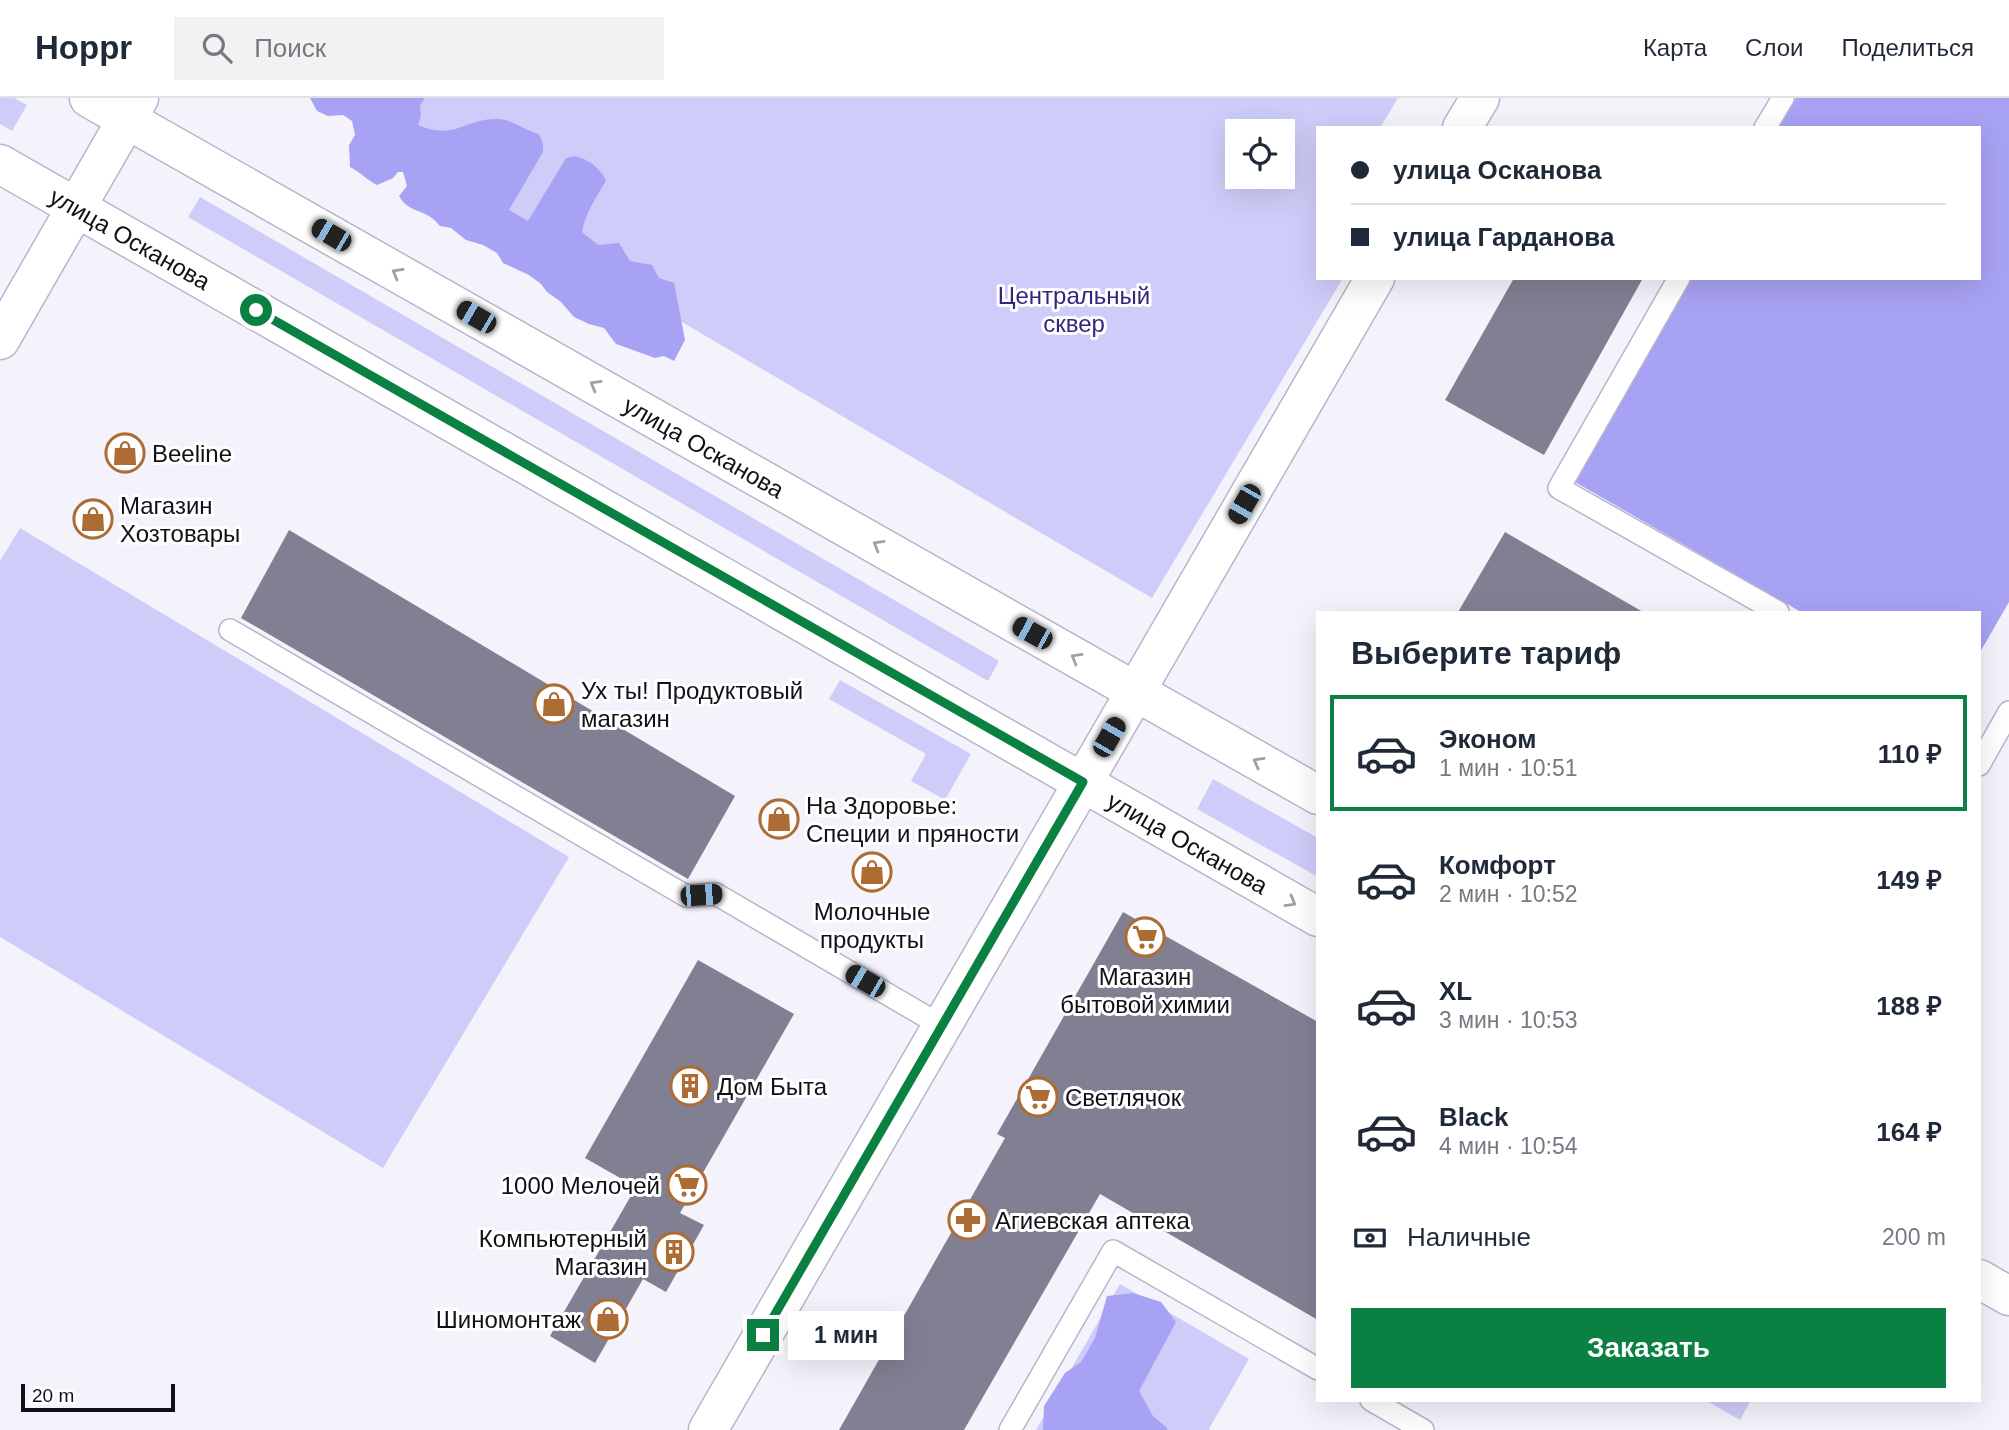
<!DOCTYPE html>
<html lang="ru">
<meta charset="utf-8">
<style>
:root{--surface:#fff;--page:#f2f2f3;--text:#1f2937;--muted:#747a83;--line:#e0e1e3;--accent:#0b8043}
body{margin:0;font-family:Helvetica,sans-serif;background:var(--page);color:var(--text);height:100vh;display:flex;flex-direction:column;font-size:26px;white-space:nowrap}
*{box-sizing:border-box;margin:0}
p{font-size:23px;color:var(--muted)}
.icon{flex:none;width:38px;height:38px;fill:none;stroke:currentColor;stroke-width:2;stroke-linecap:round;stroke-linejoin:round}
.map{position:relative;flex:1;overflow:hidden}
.details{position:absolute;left:1316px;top:513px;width:665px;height:791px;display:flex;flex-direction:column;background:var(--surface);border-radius:0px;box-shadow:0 7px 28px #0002}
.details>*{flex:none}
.banner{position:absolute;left:1316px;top:28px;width:665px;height:154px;border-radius:0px;box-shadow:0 7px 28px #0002;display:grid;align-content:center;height:154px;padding:0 35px;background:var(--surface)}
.controls{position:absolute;left:1225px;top:21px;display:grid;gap:14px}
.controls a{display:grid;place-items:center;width:70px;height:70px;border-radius:0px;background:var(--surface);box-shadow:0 7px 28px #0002;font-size:35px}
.scale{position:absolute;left:21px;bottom:18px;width:154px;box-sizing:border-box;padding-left:7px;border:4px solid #111017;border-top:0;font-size:19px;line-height:24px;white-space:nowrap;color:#111017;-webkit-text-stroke:5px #fff;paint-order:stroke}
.end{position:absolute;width:32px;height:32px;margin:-16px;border:9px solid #0b8043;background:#fff;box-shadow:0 0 0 4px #fff}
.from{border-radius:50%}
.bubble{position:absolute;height:49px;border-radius:0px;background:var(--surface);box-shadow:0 7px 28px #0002;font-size:23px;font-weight:700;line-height:49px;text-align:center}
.car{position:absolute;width:21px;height:42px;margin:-21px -10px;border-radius:9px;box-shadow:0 0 5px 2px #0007;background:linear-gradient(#222 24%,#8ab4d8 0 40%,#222 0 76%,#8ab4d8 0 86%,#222 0)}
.banner b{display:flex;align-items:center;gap:24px;height:66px;font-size:26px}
.banner b+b{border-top:2px solid var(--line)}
.banner i{width:18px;height:18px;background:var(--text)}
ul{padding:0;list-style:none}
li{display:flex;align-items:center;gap:21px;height:116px;margin:0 14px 10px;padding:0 21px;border:4px solid transparent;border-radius:0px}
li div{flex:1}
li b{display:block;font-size:26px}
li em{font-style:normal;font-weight:700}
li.current{border-color:var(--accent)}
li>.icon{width:63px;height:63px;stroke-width:1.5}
h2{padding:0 35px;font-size:32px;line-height:84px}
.pay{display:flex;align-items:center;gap:18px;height:77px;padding:0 35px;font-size:26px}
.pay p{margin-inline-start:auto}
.cta{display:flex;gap:14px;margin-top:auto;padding:14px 35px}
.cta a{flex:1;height:80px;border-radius:0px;background:var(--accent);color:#fff;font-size:28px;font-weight:700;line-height:80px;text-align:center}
header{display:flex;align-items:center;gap:42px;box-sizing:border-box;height:98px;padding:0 35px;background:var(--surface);border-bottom:2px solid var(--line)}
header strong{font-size:33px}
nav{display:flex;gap:38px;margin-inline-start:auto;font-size:24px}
.search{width:490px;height:63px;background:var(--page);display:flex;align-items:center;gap:18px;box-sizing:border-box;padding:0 24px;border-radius:0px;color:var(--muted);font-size:26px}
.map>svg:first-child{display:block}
.green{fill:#cecdf9;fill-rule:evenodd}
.forest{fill:#a8a2f4}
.building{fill:#818093}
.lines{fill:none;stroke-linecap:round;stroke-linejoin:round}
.service-casing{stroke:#b6b6ca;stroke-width:24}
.tertiary-casing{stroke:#b6b6ca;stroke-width:41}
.service{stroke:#fff;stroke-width:21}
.tertiary{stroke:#fff;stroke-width:38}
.oneway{stroke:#a09fa2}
.route{stroke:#0b8043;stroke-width:9}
.labels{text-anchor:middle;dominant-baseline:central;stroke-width:6;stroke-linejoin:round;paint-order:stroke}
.street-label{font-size:24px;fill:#111017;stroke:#fff}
.park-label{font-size:24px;fill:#382380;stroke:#fff}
.poi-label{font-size:24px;fill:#111017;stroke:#fff;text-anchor:start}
</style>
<header>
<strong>Hoppr</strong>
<div class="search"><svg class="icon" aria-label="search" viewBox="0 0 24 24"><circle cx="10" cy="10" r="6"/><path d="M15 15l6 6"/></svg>Поиск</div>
<nav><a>Карта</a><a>Слои</a><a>Поделиться</a></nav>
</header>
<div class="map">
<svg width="2009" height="1332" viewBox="0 0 2009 1332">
<rect width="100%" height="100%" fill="#f4f3fc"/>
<g class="green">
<path d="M 0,0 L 14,0 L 27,7 L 12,33 L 0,26 Z"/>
<path d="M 403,0 L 1398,0 L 1380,30 L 1318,30 L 1318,180 L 1343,180 L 1152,500 L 377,45 ZM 1237,33 L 1283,33 L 1283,79 L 1237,79 Z"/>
<path d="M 200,99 L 999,563 L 988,583 L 188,119 Z"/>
<path d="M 20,430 L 569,759 L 383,1070 L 0,839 L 0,463 Z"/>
<path d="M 840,582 L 971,656 L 945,702 L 911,683 L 926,656 L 829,601 Z"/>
<path d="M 1213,681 L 1318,740 L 1318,779 L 1197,711 Z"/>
<path d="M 1120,1186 L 1249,1261 L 1209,1331 L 1211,1332 L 1036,1332 Z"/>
<path d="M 1705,1302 L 1751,1302 L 1740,1322 Z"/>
</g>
<g class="forest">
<path d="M 310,0 L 425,0 L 420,7 L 421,17 L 418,27 C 455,43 465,20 498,21 C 511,21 526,33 539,36 L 543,46 L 543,54 L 509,112 L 528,123 L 566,60 C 570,59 574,58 578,59 C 588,61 603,73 606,83 C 596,99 585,116 582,134 L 598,147 L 619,145 L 630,163 L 652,167 L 659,180 L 674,185 L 685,242 L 674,263 L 664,258 L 655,260 L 616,246 L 604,230 L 589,226 L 574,219 L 561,204 L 547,194 L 541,186 L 529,177 L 503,165 L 497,155 L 483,147 L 466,142 L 451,130 L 440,128 C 425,109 410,117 399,98 L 407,88 L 403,74 L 398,74 L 393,80 L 377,87 C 367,82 360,74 350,69 L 349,47 L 355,37 L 352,23 L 343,17 L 328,18 L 317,13 Z"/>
<path d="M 1796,0 L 2009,0 L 2009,504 L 1979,556 L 1979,514 L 1801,514 L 1575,384 L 1692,180 L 1979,180 L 1979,30 L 1779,30 Z"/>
<path d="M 1133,1195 L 1161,1204 L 1176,1224 L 1139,1293 L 1153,1318 L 1167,1330 L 1167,1332 L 1043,1332 L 1044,1308 L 1065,1275 L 1081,1264 L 1095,1240 L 1107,1198 Z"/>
</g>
<g class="building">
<path d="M 1514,180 L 1643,180 L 1544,357 L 1445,302 Z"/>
<path d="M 289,432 L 735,698 L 688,781 L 241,520 Z"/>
<path d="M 1505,434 L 1643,514 L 1458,514 Z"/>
<path d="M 1123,814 L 1318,924 L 1318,1222 L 1100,1096 L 964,1332 L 839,1332 L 1005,1040 L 997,1036 Z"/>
<path d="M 698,862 L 794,916 L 680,1115 L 704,1127 L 666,1194 L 643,1181 L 595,1265 L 550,1238 L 636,1089 L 585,1060 Z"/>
</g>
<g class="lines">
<g class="service-casing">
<g id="service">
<path d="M 1765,30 L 1783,0"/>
<path d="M 1679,180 L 1559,390 L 1778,514"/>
<path d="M 230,532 L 686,798 L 716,796 L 942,928"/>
<path d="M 1979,667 L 2009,614"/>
<path d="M 1371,1302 L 1423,1332"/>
<path d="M 1010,1332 L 1113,1153 L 1318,1271"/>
</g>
</g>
<g class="tertiary-casing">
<g id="tertiary">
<path id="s1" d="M 89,0 L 1318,697"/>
<path d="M 1462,30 L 1480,0"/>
<path id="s2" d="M 0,66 L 1318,819"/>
<path d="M 0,242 L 139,0"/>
<path d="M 1979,1181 L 2009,1198"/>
<path d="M 708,1332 L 1375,180"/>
</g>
</g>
<use href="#service" class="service"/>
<use href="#tertiary" class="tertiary"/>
</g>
<defs><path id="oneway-chevron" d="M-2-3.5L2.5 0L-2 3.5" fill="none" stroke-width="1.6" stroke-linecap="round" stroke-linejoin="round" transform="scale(1.75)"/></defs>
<g class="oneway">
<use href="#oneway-chevron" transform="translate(397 175) rotate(-150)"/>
<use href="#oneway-chevron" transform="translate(595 287) rotate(-150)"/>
<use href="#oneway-chevron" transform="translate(878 447) rotate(-150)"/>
<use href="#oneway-chevron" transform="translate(1076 560) rotate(-150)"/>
<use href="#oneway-chevron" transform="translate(1258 664) rotate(-151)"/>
<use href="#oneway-chevron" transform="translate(1291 804) rotate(30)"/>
</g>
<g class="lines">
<path class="route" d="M 256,212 L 1083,684 L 763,1237"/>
</g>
<defs>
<g id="shop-ring" transform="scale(2.0125)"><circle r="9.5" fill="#fff" stroke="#ac6c34" stroke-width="1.5"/><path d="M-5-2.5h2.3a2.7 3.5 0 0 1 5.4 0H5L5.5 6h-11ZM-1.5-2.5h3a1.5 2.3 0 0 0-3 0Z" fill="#ac6c34"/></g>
<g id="supermarket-ring" transform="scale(2.0125)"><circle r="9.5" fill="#fff" stroke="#ac6c34" stroke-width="1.5"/><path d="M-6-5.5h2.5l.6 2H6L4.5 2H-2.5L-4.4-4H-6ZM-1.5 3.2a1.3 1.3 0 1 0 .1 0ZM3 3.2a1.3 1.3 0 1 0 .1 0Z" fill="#ac6c34"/></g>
<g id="building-ring" transform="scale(2.0125)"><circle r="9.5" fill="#fff" stroke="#ac6c34" stroke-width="1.5"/><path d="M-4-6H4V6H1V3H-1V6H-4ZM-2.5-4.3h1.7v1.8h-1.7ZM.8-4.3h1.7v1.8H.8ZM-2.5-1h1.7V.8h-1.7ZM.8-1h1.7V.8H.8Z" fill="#ac6c34"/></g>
<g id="pharmacy-ring" transform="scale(2.0125)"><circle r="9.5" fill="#fff" stroke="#ac6c34" stroke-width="1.5"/><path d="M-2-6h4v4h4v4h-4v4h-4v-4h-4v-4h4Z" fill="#ac6c34"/></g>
</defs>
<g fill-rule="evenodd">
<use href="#shop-ring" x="125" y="355"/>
<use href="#shop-ring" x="93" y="421"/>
<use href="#shop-ring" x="554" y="606"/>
<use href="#shop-ring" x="779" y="721"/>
<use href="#shop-ring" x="872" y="774"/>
<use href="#supermarket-ring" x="1145" y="839"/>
<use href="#building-ring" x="690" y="988"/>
<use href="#supermarket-ring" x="1038" y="999"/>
<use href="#supermarket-ring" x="687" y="1087"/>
<use href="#pharmacy-ring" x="968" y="1122"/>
<use href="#building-ring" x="674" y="1154"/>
<use href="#shop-ring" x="608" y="1221"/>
</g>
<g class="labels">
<g class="street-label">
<text stroke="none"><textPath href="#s2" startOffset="150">улица Осканова</textPath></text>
<text stroke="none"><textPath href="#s1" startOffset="707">улица Осканова</textPath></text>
<text stroke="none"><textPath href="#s2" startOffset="1368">улица Осканова</textPath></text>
</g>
<g class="park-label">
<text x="1074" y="197">Центральный<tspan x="1074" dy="28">сквер</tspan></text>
</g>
<g class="poi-label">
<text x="152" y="355">Beeline</text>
<text x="120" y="407">Магазин<tspan x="120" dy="28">Хозтовары</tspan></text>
<text x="581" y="592">Ух ты! Продуктовый<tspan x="581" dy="28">магазин</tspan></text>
<text x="806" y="707">На Здоровье:<tspan x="806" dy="28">Специи и пряности</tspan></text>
<text x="872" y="813" text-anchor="middle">Молочные<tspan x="872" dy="28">продукты</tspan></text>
<text x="1145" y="878" text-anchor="middle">Магазин<tspan x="1145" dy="28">бытовой химии</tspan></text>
<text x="717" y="988">Дом Быта</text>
<text x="1065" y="999">Светлячок</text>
<text x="660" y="1087" text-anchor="end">1000 Мелочей</text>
<text x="995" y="1122">Агиевская аптека</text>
<text x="647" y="1140" text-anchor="end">Компьютерный<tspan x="647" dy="28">Магазин</tspan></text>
<text x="581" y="1221" text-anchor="end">Шиномонтаж</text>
</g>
</g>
</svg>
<div class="controls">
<a><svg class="icon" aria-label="locate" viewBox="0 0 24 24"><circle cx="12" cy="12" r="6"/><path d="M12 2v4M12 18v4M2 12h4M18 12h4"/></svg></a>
</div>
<div class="scale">20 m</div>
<i class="end from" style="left:256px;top:212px"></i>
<i class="end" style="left:763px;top:1237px"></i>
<div class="bubble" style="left:788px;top:1213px;width:116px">1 мин</div>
<i class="car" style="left:331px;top:137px;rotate:300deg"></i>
<i class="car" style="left:476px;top:219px;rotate:300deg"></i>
<i class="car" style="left:1244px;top:406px;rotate:210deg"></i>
<i class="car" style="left:1032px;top:535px;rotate:299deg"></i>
<i class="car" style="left:1109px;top:639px;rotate:30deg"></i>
<i class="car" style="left:701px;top:797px;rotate:86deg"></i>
<i class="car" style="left:865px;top:883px;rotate:300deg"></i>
<div class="banner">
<b><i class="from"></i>улица Осканова</b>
<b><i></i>улица Гарданова</b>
</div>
<section class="details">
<h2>Выберите тариф</h2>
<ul>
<li class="current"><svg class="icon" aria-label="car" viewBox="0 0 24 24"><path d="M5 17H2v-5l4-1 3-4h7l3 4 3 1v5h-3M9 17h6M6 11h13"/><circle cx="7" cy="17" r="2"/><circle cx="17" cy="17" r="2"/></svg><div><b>Эконом</b><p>1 мин · 10:51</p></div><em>110 ₽</em></li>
<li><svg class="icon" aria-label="car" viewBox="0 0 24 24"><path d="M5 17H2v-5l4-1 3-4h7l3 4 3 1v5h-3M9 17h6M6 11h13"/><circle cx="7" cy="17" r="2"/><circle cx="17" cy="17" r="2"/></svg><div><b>Комфорт</b><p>2 мин · 10:52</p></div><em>149 ₽</em></li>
<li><svg class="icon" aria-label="car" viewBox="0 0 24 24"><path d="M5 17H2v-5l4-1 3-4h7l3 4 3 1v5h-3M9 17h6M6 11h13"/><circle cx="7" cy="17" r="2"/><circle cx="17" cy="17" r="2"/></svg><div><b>XL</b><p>3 мин · 10:53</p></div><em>188 ₽</em></li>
<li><svg class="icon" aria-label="car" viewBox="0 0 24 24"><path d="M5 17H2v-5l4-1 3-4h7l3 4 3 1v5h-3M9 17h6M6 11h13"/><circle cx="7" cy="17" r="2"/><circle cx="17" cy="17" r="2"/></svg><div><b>Black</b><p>4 мин · 10:54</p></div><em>164 ₽</em></li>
</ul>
<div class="pay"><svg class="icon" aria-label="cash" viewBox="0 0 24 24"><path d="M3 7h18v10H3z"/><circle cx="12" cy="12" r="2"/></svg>Наличные<p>200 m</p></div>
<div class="cta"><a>Заказать</a></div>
</section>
</div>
